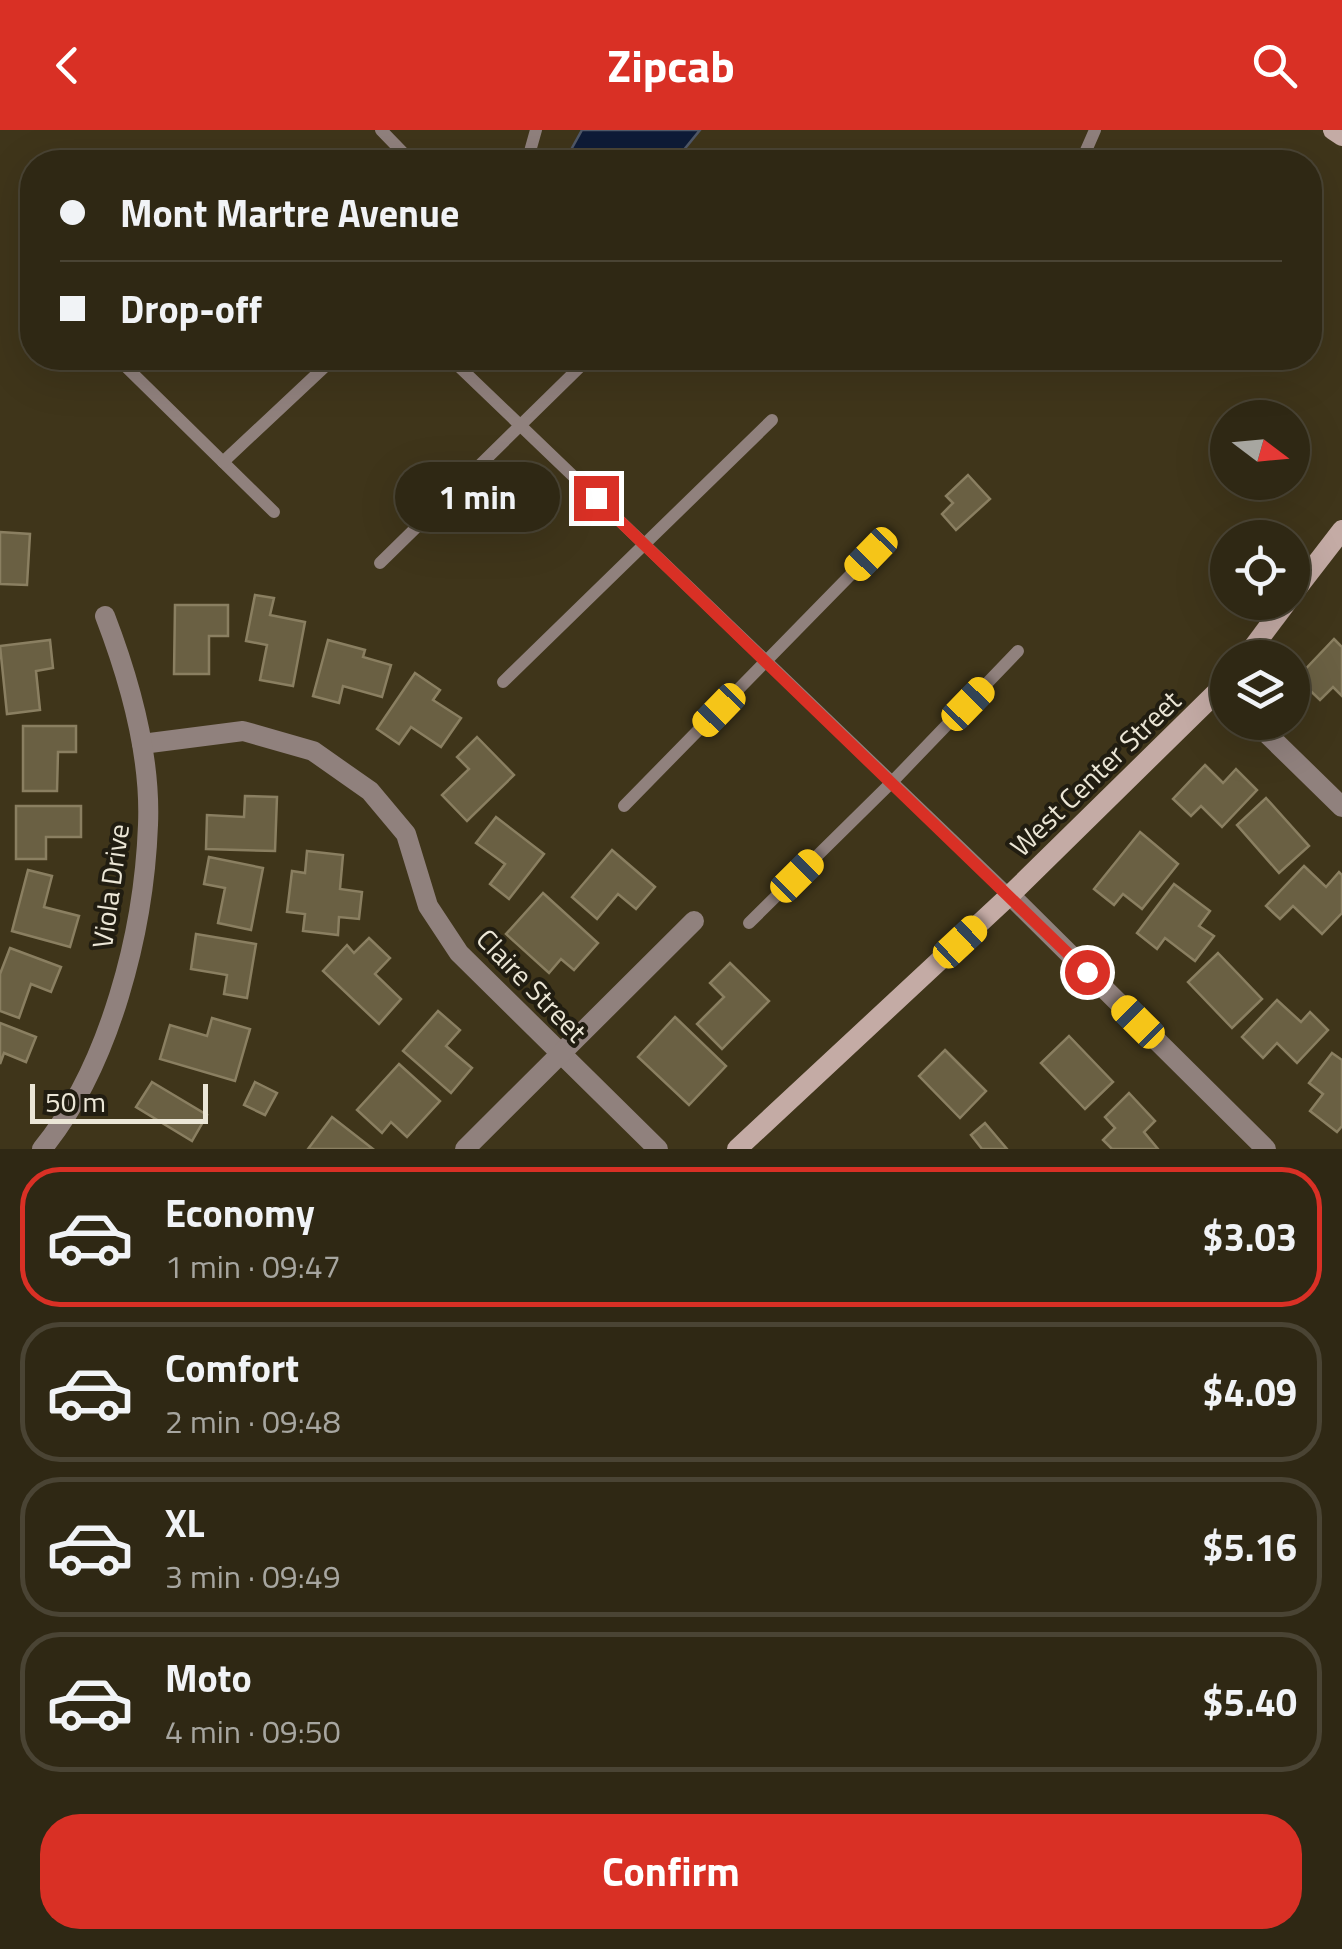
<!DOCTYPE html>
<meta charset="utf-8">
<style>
:root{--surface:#2f2814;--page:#3b3422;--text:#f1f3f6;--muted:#a7a6a0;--line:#4a4434;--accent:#d93025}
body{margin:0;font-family:"Titillium Web",sans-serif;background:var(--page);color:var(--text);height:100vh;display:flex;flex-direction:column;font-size:38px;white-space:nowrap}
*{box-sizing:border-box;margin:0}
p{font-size:32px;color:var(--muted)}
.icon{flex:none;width:55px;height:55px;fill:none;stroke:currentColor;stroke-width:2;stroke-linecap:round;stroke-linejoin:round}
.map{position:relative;height:1019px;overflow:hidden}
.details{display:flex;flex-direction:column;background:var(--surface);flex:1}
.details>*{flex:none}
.banner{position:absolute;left:20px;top:20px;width:1302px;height:220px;border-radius:40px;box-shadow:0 10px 40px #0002,0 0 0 2px var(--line);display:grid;align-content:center;height:220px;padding:0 40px;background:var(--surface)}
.needle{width:65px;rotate:106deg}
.tools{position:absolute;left:1210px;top:270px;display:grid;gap:20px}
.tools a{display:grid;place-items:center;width:100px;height:100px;border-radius:50%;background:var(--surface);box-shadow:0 10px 40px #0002,0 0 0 2px var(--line);font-size:50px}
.scale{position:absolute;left:30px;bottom:25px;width:178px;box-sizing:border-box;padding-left:10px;border:5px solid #ebe6d6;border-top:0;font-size:28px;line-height:35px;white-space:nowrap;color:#ebe6d6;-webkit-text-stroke:8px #211d11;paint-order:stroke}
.end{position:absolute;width:45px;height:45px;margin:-22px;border:12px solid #d93025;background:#fff;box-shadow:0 0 0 5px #fff}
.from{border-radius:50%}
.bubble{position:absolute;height:70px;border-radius:35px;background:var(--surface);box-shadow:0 10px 40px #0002,0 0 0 2px var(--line);font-size:32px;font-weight:700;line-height:70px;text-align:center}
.car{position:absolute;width:30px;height:60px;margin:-30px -15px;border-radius:12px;box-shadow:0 0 8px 2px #0007;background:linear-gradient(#f5c518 24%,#345 0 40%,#f5c518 0 76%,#345 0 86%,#f5c518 0)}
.banner b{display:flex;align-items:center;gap:35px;height:95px;font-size:38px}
.banner b+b{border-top:2px solid var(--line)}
.banner i{width:25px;height:25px;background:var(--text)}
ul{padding:18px 0 0;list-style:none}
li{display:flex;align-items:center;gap:30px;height:140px;margin:0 20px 15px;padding:0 20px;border:5px solid var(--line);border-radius:40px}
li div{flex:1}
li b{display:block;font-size:38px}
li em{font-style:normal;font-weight:700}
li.current{border-color:var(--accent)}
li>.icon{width:90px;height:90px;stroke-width:1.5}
.button{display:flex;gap:20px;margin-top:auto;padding:20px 40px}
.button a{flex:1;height:115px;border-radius:40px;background:var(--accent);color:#fff;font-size:40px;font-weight:700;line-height:115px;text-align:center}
header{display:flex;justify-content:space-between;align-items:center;height:130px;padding:0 40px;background:var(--accent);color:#fff;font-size:45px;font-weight:700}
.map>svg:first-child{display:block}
.water{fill:#0e1b37;stroke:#505867;stroke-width:2.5}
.building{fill:#6a6043;stroke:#8a7f61;stroke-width:2.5}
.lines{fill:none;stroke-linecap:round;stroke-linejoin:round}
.lane{stroke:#90817d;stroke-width:12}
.street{stroke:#90817d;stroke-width:20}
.secondary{stroke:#c4aba5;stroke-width:20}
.route{stroke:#d93025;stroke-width:12}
.labels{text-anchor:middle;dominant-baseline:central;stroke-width:8;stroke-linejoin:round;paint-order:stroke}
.street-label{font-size:28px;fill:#ebe6d6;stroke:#211d11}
</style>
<header><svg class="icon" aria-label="back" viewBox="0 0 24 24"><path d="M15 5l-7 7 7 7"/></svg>Zipcab<svg class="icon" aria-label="search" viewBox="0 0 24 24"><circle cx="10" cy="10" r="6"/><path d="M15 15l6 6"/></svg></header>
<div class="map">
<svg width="1342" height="1019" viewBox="0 0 1342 1019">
<rect width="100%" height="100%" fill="#3f351a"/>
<path class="water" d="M 582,0 L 700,0 L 674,32 L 572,32 L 567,27 Z"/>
<g class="building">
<path d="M 1310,148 L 1320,151 L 1311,176 L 1310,175 Z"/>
<path d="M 968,345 L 990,369 L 956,400 L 942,384 L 953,373 L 946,366 Z"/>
<path d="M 0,402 L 30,404 L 27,455 L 0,454 Z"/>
<path d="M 255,465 L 274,468 L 270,485 L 305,492 L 293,556 L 260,550 L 267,515 L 246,511 Z"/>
<path d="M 175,475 L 228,475 L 228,506 L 209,506 L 209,544 L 174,544 Z"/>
<path d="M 1334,509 L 1342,517 L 1342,566 L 1333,557 L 1320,570 L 1297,548 Z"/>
<path d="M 50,510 L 53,538 L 36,541 L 40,580 L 7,584 L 0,516 Z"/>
<path d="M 328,510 L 365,520 L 363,527 L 391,535 L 382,567 L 343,556 L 339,573 L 313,566 Z"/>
<path d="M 415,543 L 440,560 L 433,570 L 461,588 L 441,617 L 411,597 L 399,614 L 377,599 Z"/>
<path d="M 23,596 L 76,596 L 76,622 L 58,622 L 57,661 L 23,661 Z"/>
<path d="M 477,607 L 514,645 L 467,691 L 442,665 L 469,639 L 457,627 Z"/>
<path d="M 1205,635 L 1223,653 L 1236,639 L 1257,660 L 1222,697 L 1201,676 L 1191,686 L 1173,669 Z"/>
<path d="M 245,666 L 277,667 L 275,721 L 206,719 L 207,685 L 244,687 Z"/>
<path d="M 1266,668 L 1309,716 L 1279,743 L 1237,695 Z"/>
<path d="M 16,676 L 81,676 L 81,707 L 46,707 L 46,729 L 16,729 Z"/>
<path d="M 496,687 L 544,724 L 509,769 L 490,754 L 505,734 L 476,713 Z"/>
<path d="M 1140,702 L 1178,734 L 1142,779 L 1123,764 L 1114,775 L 1094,759 Z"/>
<path d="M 612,720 L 655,757 L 636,779 L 618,764 L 597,789 L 572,767 Z"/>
<path d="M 307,721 L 343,725 L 340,759 L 362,762 L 359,789 L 339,787 L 338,805 L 303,801 L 305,784 L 287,782 L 292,741 L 305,743 Z"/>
<path d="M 209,727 L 263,738 L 251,800 L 218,793 L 225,758 L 204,754 Z"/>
<path d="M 1304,736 L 1326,757 L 1339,742 L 1342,745 L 1342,783 L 1322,804 L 1293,776 L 1280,789 L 1266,776 Z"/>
<path d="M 28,740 L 52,746 L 44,777 L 79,786 L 70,817 L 12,801 Z"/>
<path d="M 1174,754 L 1210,781 L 1199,796 L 1214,806 L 1195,831 L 1165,808 L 1157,819 L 1137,803 Z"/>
<path d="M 543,763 L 598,813 L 574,840 L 561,829 L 549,843 L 506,804 Z"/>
<path d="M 196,804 L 256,814 L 247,868 L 224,864 L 227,845 L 191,839 Z"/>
<path d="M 369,808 L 390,828 L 375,844 L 401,869 L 379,894 L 323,841 L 347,815 L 354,823 Z"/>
<path d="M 10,818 L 61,837 L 51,862 L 31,854 L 19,888 L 0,881 L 0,844 Z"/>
<path d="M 1218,823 L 1262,869 L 1232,898 L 1188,852 Z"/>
<path d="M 730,833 L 769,871 L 722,919 L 697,894 L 724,867 L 710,853 Z"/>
<path d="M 1277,870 L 1301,892 L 1310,882 L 1328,900 L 1297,933 L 1277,913 L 1263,928 L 1242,907 Z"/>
<path d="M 438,881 L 460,900 L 446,916 L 472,938 L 451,963 L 403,921 Z"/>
<path d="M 675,887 L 726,936 L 689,975 L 638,927 Z"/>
<path d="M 212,888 L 250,899 L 235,951 L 160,929 L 170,895 L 207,906 Z"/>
<path d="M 0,893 L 36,907 L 26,932 L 4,923 L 0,934 Z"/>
<path d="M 1069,906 L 1113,952 L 1085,979 L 1041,933 Z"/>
<path d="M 945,920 L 986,961 L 960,988 L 919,946 Z"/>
<path d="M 1332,923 L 1342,930 L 1342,996 L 1337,1002 L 1310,981 L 1323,964 L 1309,953 Z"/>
<path d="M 399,934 L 440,971 L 407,1007 L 391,992 L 382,1003 L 357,980 Z"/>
<path d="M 152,952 L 207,985 L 192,1011 L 136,977 Z"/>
<path d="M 255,952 L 277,963 L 265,985 L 244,975 Z"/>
<path d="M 1129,963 L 1155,991 L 1144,1002 L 1158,1019 L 1112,1019 L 1103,1010 L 1115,998 L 1105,987 Z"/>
<path d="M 332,987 L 373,1019 L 308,1019 Z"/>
<path d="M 985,993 L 1007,1019 L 982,1019 L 971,1005 Z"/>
</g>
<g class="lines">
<g class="lane">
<path d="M 381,0 L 412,32"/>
<path d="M 527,32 L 536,0"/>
<path d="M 1081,32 L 1095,0"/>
<path d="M 117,228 L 274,382"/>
<path d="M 450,228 L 1010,765"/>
<path d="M 223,332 L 334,228"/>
<path d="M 380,433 L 589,228"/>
<path d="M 503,552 L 772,290"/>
<path d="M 624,676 L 871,424"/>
<path d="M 749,793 L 892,652 L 1018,521"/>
</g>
<g class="street">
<path d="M 1255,592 L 1342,677"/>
<path d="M 142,614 L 243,601 L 313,621 L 370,661 L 406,704 L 428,776 L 459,823 L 658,1019"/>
<path d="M 1010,765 L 1266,1019"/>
<path d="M 42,1019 C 110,936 144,802 148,695 C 151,625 130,551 105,486"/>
<path d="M 465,1019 L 694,791"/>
</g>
<g class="secondary">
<path d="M 1333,0 L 1342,6"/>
<path d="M 1292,465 L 1342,400"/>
<path d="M 1245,528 L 1287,472"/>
<path d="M 737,1019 L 1010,765 L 1228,551"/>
</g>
</g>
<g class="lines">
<path class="route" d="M 596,368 L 1087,842"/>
</g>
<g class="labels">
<g class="street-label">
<text transform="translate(1095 643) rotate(-44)">West Center Street</text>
<text transform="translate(110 756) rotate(-82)">Viola Drive</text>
<text transform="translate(532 855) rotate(46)">Claire Street</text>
</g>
</g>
</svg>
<div class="tools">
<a><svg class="needle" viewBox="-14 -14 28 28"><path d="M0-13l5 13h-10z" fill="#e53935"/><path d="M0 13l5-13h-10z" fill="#a7a6a0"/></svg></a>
<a><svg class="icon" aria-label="locate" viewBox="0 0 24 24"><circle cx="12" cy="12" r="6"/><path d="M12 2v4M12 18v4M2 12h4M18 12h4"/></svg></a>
<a><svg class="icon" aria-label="layers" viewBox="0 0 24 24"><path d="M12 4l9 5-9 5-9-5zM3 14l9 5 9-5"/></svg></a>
</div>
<div class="scale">50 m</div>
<i class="end from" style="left:1087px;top:842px"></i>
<i class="end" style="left:596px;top:368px"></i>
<div class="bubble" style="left:395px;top:332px;width:165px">1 min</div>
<i class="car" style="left:871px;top:424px;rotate:224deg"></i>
<i class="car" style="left:968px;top:574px;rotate:44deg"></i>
<i class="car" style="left:719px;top:580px;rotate:224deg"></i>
<i class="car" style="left:797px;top:746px;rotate:45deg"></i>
<i class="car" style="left:960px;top:812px;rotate:47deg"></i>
<i class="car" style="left:1138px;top:892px;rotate:315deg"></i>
<div class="banner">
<b><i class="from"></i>Mont Martre Avenue</b>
<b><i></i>Drop-off</b>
</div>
</div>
<section class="details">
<ul>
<li class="current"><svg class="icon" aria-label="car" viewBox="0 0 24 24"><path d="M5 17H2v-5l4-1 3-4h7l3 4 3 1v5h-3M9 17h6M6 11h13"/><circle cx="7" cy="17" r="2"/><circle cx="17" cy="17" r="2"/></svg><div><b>Economy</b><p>1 min · 09:47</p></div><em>$3.03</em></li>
<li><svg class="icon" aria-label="car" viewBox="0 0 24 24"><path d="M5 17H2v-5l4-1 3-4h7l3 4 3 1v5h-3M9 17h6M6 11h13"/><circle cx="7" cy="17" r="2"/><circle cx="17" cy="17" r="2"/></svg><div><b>Comfort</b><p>2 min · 09:48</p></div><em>$4.09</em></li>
<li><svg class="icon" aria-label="car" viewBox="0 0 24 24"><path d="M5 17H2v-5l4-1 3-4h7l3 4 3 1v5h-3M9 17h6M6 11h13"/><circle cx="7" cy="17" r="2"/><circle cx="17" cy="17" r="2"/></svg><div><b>XL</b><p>3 min · 09:49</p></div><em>$5.16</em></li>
<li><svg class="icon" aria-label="car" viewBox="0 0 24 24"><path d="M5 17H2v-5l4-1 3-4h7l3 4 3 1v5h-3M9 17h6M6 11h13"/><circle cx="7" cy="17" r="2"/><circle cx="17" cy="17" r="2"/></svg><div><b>Moto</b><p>4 min · 09:50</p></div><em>$5.40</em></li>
</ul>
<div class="button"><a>Confirm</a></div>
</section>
